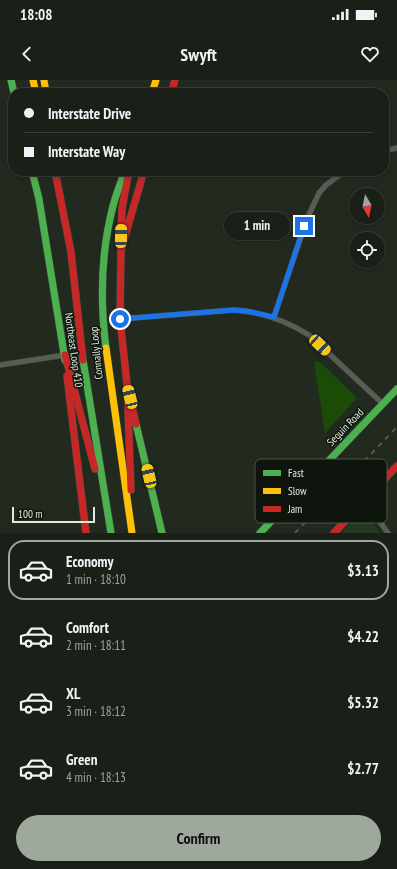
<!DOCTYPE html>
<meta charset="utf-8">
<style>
:root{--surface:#1a2018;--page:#272d25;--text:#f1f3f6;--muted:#9fa3a2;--line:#383e37;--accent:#9ea89c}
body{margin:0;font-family:"PT Sans Narrow",sans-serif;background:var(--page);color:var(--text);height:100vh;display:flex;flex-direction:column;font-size:15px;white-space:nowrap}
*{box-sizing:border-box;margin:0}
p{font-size:13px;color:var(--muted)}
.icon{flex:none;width:22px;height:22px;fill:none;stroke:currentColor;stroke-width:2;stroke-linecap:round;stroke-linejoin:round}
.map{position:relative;height:453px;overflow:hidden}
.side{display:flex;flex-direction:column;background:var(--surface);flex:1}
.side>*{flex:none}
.banner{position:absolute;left:8px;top:8px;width:381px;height:88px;border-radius:16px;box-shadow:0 2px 6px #0003,0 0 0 1px var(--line);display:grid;align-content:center;height:88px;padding:0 16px;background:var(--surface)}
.needle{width:26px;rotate:171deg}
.buttons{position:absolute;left:349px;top:108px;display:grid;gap:8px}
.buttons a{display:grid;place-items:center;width:36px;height:36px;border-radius:50%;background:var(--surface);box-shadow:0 2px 6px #0003,0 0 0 1px var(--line);font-size:20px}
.scale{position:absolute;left:12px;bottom:10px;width:83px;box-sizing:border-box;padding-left:4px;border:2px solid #e1ecde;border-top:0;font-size:11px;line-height:14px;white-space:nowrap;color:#e1ecde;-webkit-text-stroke:3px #0e150c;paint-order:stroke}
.end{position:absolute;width:18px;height:18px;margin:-9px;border:5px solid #1a73e8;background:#fff;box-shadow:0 0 0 2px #fff}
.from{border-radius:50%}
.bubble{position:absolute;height:28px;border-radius:14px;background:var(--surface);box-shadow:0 2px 6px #0003,0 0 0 1px var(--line);font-size:13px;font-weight:700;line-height:28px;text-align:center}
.car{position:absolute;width:12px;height:24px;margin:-12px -6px;border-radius:5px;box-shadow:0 0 3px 1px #0007;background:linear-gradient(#f5c518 24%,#345 0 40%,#f5c518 0 76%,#345 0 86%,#f5c518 0)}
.banner b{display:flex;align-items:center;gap:14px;height:38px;font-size:15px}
.banner b+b{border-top:1px solid var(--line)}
.banner i{width:10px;height:10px;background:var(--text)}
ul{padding:7px 0 0;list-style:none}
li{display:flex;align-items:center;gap:12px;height:60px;margin:0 8px 6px;padding:0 8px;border:2px solid transparent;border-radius:16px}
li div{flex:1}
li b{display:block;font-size:15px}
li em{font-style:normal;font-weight:700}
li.on{border-color:var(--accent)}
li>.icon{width:36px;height:36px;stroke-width:1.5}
.primary-button{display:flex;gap:8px;margin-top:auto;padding:8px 16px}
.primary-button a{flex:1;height:46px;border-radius:24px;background:var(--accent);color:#111;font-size:16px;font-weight:700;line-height:46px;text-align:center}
.status{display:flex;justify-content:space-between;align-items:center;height:28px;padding:0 20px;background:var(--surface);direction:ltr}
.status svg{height:11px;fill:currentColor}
header{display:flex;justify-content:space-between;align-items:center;height:52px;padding:0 16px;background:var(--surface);font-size:18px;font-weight:700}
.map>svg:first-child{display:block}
.built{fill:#253820}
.water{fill:#1a4c07}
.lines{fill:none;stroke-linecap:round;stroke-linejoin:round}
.street-casing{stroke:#3f463c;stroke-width:6}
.fast-casing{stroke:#3f463c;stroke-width:8}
.slow-casing{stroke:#3f463c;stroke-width:8}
.jam-casing{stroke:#3f463c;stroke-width:8}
.street{stroke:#575e55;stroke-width:5}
.fast{stroke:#4caf50;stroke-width:7}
.slow{stroke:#ffc107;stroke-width:7}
.jam{stroke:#c62828;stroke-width:7}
.rail{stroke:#616760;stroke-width:1.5;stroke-dasharray:5 5;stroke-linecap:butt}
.route{stroke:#1a73e8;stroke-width:5}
.labels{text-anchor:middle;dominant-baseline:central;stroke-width:3;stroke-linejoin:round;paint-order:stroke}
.street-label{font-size:11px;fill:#e1ecde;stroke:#0e150c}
.key{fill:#0e150c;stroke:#4d564b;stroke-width:1}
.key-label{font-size:11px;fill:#e1ecde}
</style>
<div class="status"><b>18:08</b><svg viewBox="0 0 49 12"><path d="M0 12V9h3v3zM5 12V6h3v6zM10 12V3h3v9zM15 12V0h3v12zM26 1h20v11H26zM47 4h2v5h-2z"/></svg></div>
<header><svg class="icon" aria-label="back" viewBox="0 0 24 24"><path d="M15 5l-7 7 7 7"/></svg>Swyft<svg class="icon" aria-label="heart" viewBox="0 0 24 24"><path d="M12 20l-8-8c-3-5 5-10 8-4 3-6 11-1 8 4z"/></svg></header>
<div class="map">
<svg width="397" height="453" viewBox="0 0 397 453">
<rect width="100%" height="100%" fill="#222a20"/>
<path class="built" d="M 362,431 L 376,447 L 380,453 L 341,453 Z"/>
<path class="water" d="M 314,282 L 320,282 L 357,318 L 325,353 Z"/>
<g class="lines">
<g class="street-casing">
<g id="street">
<path d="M 384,71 L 397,68"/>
<path d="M 274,237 L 307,139 L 319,113 L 326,105 L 345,91"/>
<path d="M 120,239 L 234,230 C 262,232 285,240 309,255 L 383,324"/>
<path d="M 0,285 L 65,275"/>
<path d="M 363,423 L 377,438 L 388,453"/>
</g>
</g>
<g class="fast-casing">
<g id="fast">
<path d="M 11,0 L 14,13"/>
<path d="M 32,91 L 39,119 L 65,280"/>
<path d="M 106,268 C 100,221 101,172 113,126 C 116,114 121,102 125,91"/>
<path d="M 83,280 L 111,453"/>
<path d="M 136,344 L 162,453"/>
<path d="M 260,453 L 397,309"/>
</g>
</g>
<g class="slow-casing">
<g id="slow">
<path d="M 33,0 L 36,13"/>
<path d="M 44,0 L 46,13"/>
<path d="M 152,13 L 156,0"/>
<path d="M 106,268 L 132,453"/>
</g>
</g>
<g class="jam-casing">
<g id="jam">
<path d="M 171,13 L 175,0"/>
<path d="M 55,91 L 71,172 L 83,280"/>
<path d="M 121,170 L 122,128 L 128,96"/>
<path d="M 65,275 L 95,389"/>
<path d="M 67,296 L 86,453"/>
<path d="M 127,304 L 131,410"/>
<path d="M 136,344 L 127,304 L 120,239 L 121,170 L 144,91"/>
<path d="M 334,453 L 397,386"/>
</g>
</g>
<use href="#street" class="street"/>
<use href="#fast" class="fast"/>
<use href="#slow" class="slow"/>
<use href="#jam" class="jam"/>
<path class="rail" d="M 295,453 L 397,347"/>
</g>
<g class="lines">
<path class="route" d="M 120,239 L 234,230 L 247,231 L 274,237 L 304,146"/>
</g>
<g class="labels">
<g class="street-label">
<text transform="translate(74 270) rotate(82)">Northeast Loop 410</text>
<text transform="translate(96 273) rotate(-96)">Connally Loop</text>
<text transform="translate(345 347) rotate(-46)">Seguin Road</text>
</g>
</g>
<rect x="255" y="379" width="132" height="64" rx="6" class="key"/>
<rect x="263" y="390" width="18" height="6" fill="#4caf50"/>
<rect x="263" y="408" width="18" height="6" fill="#ffc107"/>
<rect x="263" y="426" width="18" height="6" fill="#c62828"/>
<g class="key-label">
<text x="288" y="397">Fast</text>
<text x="288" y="415">Slow</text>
<text x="288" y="433">Jam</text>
</g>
</svg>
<div class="buttons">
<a><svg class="needle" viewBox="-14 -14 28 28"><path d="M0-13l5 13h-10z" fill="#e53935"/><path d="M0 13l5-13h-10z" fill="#9fa3a2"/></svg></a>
<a><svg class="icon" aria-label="locate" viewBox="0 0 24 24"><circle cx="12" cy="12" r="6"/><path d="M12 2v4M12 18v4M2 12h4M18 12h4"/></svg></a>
</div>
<div class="scale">100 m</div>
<i class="end from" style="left:120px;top:239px"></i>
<i class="end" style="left:304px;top:146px"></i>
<div class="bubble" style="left:224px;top:132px;width:66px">1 min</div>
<i class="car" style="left:121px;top:156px;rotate:1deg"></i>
<i class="car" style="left:320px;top:265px;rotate:133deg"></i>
<i class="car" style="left:130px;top:317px;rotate:346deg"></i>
<i class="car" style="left:149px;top:396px;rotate:347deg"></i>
<div class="banner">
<b><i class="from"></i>Interstate Drive</b>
<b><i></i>Interstate Way</b>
</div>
</div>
<section class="side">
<ul>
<li class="on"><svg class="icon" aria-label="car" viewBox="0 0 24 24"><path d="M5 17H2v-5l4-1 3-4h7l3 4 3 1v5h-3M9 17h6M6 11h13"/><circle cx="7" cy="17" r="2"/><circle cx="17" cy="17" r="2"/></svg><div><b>Economy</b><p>1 min · 18:10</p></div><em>$3.13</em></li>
<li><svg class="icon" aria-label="car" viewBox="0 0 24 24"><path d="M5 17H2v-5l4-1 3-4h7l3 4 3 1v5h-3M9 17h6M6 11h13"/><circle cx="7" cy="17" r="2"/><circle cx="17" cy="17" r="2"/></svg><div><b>Comfort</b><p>2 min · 18:11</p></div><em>$4.22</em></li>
<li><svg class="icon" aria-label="car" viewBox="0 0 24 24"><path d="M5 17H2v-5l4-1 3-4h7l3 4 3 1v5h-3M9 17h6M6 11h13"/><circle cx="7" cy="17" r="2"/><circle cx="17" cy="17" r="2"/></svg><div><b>XL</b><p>3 min · 18:12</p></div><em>$5.32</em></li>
<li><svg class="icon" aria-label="car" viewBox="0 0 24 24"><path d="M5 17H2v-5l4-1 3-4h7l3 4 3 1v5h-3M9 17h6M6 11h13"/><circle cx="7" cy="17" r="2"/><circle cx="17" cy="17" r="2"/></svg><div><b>Green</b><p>4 min · 18:13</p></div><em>$2.77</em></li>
</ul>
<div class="primary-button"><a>Confirm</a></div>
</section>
